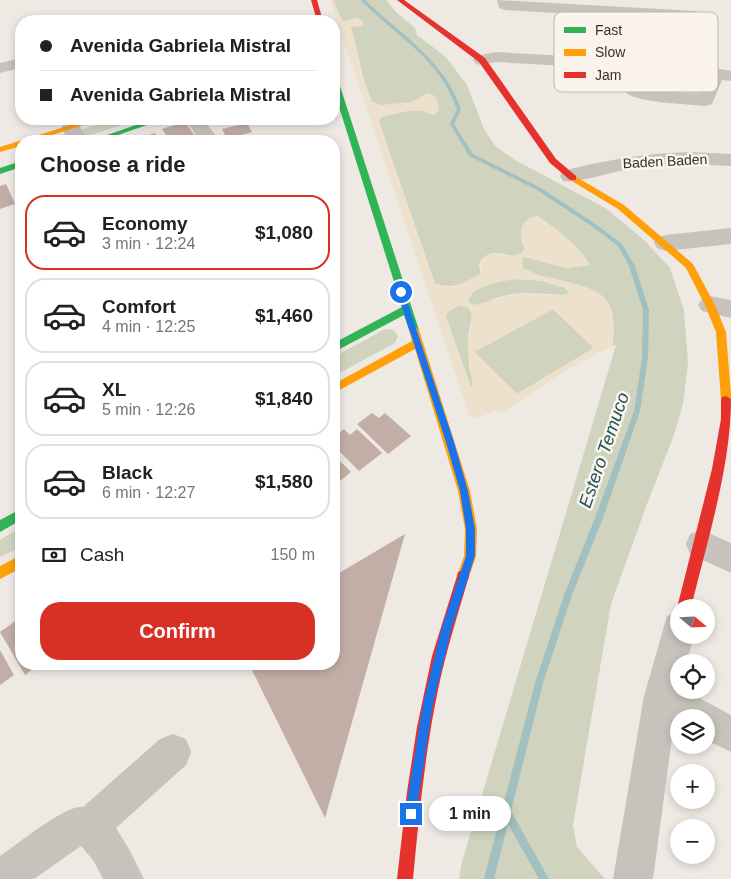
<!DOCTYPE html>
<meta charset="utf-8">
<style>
:root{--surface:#fff;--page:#f6f6f6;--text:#202124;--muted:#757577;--line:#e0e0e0;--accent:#d93025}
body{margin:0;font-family:Arial,sans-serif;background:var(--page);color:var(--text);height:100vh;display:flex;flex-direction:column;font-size:19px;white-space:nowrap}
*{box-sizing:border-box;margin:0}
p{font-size:16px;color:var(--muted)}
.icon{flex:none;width:28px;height:28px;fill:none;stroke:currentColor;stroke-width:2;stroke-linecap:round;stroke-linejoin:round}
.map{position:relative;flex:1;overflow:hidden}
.panel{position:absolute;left:15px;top:135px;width:325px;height:535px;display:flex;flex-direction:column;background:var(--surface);border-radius:20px;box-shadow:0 2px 8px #0003}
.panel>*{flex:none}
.guide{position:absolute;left:15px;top:15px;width:325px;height:110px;border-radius:20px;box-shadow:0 2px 8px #0003;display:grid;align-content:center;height:110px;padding:0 25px;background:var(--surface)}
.needle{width:32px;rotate:109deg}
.tools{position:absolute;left:670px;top:599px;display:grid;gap:10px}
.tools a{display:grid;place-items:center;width:45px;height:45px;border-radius:50%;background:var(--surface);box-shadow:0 2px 8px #0003;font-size:25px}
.end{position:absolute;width:22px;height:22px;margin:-11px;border:6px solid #1a73e8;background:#fff;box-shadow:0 0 0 2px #fff}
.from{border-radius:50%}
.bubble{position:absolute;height:35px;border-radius:18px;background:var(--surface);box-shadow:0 2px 8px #0003;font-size:16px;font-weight:700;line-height:35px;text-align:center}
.guide b{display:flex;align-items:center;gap:18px;height:48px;font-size:19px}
.guide b+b{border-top:1px solid var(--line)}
.guide i{width:12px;height:12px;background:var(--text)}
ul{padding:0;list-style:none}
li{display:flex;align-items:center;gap:15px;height:75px;margin:0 10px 8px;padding:0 15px;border:2px solid var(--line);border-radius:20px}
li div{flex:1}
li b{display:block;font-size:19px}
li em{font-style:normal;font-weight:700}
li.active{border-color:var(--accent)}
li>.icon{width:45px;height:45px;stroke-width:1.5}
h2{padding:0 25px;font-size:22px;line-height:60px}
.pay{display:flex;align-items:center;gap:12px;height:55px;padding:0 25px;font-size:19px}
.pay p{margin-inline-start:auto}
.action{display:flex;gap:10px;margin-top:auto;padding:10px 25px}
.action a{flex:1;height:58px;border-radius:20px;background:var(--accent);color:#fff;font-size:20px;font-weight:700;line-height:58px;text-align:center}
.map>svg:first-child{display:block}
.green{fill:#d0d4bf}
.sand{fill:#eee1cc;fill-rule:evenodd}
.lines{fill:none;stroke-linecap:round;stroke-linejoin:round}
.stream{fill:#a1c0bf;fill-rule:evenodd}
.building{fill:#c2aea6}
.street{fill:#c8c2bc;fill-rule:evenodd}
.fast{fill:#30b455;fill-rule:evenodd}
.slow{fill:#ff9f0a;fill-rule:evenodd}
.jam{fill:#e5322d;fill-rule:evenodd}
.route{fill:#1a73e8}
.labels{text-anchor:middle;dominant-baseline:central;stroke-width:5;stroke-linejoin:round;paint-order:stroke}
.far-street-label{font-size:14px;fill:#392f2a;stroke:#faf4ec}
.water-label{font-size:18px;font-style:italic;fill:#20565a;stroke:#faf4ec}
.key{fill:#faf4ec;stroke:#c0b9b2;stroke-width:1}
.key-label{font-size:14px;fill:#392f2a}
</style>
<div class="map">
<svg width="731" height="879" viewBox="0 0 731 879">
<rect width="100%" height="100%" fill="#efe9e4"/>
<g class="green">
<path d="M 333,0 L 386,0 L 396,12 L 415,28 L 417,35 L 446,57 L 467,85 L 484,129 L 495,146 L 515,160 L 607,209 L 645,241 L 670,268 L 684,310 L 688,363 L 683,404 L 674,435 L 647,504 L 611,604 L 573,825 L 577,847 L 605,879 L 459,879 L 462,862 L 616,345 L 612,346 L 614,331 L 567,282 L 540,276 L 523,268 L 522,259 L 525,257 L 567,268 L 590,265 C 578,245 557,229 537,216 L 521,239 L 525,249 C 516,262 506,252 494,253 C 490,253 485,257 482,259 L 479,265 L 481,274 C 463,284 456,289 435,284 L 379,122 L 381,117 L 384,116 C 399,114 416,105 430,114 L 420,98 C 411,106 382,108 372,102 L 363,77 L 353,34 L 350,28 L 353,26 L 363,26 L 342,21 Z"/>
<path d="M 634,69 L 704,73 L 699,95 L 641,90 Z"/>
<path d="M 116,119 L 140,119 L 88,136 L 80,135 L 80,130 Z"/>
<path d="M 509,279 C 522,279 565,280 569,293 L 563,295 C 542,294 520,291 499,297 C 489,300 479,309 469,303 L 468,299 C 474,287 496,281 509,279 Z"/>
<path d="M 460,305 L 469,308 L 472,314 L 468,338 L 469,365 L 474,385 L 471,388 L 446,317 L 448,312 Z"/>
<path d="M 553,309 L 594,348 L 517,394 L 474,352 Z"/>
<path d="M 385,329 L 394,330 L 398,336 L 395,343 L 334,376 L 334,357 Z"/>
<path d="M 21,527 L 21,547 L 0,557 L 0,540 Z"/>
</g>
<path class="sand" d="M 330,0 L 333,0 L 342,21 C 353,22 356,12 364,24 L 360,27 L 353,26 L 350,28 L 353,34 L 363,78 L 372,102 L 381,105 L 412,102 L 428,93 C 436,94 437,101 439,107 L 437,114 L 433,115 C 415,106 403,113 384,116 L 381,117 L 379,122 L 435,284 L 454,287 L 481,274 L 481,262 L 488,254 C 502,251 515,263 525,249 C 520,234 517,221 537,216 C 557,229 578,245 590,265 L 567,268 L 525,257 L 522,259 L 523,268 C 531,274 542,276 552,278 C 596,289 621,291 612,346 L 564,371 L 505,412 L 495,411 L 475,419 L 470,417 ZM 519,279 L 541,281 L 568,289 L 569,293 L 563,295 L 516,294 L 475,305 L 471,304 L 468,301 C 471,285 505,280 519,279 ZM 459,305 L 468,308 L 472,314 L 468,347 L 469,365 L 473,385 L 471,387 L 446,317 L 448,312 ZM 553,309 L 594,348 L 517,394 L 474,352 Z"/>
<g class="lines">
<path class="stream" d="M 361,0 L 365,0 C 391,25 422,46 443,75 C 451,85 456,97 461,109 L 454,124 L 473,154 L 541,188 L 597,225 L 622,244 L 635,266 L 649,310 L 648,358 L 640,411 L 603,518 L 572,595 L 543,683 L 511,811 L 549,879 L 539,879 L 508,824 L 494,879 L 484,879 L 535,683 L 564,595 L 595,518 L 634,411 L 642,358 L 643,310 L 629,266 L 618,246 L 593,227 L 537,190 L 469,156 L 450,124 L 457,109 C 452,98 448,88 441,78 C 420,47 386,27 361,0 Z"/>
</g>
<g class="building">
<path d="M 185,122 L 197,139 L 170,141 L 162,129 Z"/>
<path d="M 247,123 L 252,132 L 227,139 L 222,129 Z"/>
<path d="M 155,133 L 160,141 L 130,141 Z"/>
<path d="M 253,136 L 256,141 L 236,141 Z"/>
<path d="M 6,184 L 15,204 L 0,209 L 0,186 Z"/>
<path d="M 372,413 L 379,418 L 385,413 L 411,436 L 388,454 L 357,424 Z"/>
<path d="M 344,429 L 350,435 L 357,429 L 382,453 L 359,471 L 334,446 L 334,437 Z"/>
<path d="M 334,455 L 351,472 L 334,486 Z"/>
<path d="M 405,534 L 325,818 L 249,664 L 334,664 L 334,576 Z"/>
<path d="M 21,617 L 21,664 L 40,664 L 25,675 L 0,632 Z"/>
<path d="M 0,650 L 14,675 L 0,685 Z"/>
</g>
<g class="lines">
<g class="street">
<path d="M 497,0 L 695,11 L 701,13 L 703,16 L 701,19 L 695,21 L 505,10 L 499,8 Z"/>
<path d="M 496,52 L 689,63 L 731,71 L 731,81 L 722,80 L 712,104 L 705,106 C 688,104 636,103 625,92 C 620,87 620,75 619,69 L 496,62 L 482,65 L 476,64 L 473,60 L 476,56 ZM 637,70 L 689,73 L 706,76 L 698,94 L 650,90 L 640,86 Z"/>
<path d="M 21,58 L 21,68 L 0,73 L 0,63 Z"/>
<path d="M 185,119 L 203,119 L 220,141 L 200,141 Z"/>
<path d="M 71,122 L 78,124 L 89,141 L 69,141 L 61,128 L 64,124 Z"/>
<path d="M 690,152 L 731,154 L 731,166 C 697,164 664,164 631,169 C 613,171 577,184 563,181 L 560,176 L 563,171 C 605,160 646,153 690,152 Z"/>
<path d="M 731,228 L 731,244 L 665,251 L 657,248 L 654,243 L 657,238 L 665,235 Z"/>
<path d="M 710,296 L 731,300 L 731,318 L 702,311 L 698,305 L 702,299 Z"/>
<path d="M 701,530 L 731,543 L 731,573 L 690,554 L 686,544 L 690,534 Z"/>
<path d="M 679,612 L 679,635 L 694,635 L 687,662 L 679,662 L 679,690 L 684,690 L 731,715 L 731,752 L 706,740 L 706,718 L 679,718 L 679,725 L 674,723 L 653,879 L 613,879 L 644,696 L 667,616 Z"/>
<path d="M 173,734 L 186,739 L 191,752 L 186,765 L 116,828 L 129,849 L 144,879 L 103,879 L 93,860 L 81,846 L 34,879 L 0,879 L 0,856 C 15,846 68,803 83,807 L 160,739 Z"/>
</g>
<g class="fast">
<path d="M 334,78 L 338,80 L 419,330 L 418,333 L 410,333 L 404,315 L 334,352 L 334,343 L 402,307 L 334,91 Z"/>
<path d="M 153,119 L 164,119 L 101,141 L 90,141 Z"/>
<path d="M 21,161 L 21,167 L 0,174 L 0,168 Z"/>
<path d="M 21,509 L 21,520 L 0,532 L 0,520 Z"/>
</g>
<g class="slow">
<path d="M 90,119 L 101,119 L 34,141 L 21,141 L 21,146 L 0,152 L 0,147 Z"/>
<path d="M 573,175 L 624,205 L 693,264 L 715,305 L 726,332 L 731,395 L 730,403 L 722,403 L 721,400 L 716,332 L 705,305 L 686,268 L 618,209 L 570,180 L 570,176 Z"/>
<path d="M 414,326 L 419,330 L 470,491 L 477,529 L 476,556 L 468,580 L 463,582 L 458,580 L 457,576 L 464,556 L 465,529 L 458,491 L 415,349 L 334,393 L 334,384 L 412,341 L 409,330 Z"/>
<path d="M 21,555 L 21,568 L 0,579 L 0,566 Z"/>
</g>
<g class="jam">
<path d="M 311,0 L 317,0 L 323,21 L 317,21 Z"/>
<path d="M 397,0 L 404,0 L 485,58 L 556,159 L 576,176 L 576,180 L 570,180 L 550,163 L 479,62 Z"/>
<path d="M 726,396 L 731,399 C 731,467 707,541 691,608 L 679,608 L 679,611 L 677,608 L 712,469 L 721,419 L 721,400 L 722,397 Z"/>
<path d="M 463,570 L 468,572 L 469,576 C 458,614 446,651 438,690 C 425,752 419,816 413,879 L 397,879 L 407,792 L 417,727 L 432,656 L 457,576 L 458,572 Z"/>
</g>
</g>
<path class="route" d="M 401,289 L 404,292 L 454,442 L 468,491 L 475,529 L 475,556 L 452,627 L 433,704 L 416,814 L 415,818 L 411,819 L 407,818 L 405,814 L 423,704 L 442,627 L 466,556 L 466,529 L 460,491 L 446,442 L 397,292 Z"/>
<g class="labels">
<g class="far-street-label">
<text transform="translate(665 161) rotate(-3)">Baden Baden</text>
</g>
<g class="water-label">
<text transform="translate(604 450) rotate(-71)">Estero Temuco</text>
</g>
</g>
<rect x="554" y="12" width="164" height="80" rx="8" class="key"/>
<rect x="564" y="27" width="22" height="6" fill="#30b455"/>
<rect x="564" y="49" width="22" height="7" fill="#ff9f0a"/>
<rect x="564" y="72" width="22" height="6" fill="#e5322d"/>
<g class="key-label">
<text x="595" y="35">Fast</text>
<text x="595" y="57">Slow</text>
<text x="595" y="80">Jam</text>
</g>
</svg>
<div class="tools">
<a><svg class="needle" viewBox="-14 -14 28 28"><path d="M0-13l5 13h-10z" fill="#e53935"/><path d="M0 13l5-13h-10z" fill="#757577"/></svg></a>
<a><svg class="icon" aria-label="locate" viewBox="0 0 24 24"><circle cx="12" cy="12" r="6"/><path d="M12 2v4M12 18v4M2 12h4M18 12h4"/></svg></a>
<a><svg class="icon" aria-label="layers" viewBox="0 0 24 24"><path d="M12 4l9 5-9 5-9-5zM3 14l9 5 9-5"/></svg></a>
<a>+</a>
<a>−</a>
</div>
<i class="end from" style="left:401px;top:292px"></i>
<i class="end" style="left:411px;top:814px"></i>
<div class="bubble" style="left:429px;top:796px;width:82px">1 min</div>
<div class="guide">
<b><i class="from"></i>Avenida Gabriela Mistral</b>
<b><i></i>Avenida Gabriela Mistral</b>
</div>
<section class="panel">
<h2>Choose a ride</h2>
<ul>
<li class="active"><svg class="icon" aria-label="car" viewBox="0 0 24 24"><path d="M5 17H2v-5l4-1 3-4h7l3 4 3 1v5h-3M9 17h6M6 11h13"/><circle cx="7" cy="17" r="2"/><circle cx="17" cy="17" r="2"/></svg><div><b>Economy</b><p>3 min · 12:24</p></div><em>$1,080</em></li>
<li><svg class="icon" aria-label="car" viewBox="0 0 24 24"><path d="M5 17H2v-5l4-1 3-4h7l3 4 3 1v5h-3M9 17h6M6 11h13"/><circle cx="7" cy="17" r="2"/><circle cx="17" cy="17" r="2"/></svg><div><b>Comfort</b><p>4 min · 12:25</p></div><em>$1,460</em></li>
<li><svg class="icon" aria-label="car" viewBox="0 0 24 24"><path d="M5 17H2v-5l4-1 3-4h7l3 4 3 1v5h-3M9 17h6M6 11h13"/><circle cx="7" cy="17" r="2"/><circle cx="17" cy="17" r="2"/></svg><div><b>XL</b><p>5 min · 12:26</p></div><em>$1,840</em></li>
<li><svg class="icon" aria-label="car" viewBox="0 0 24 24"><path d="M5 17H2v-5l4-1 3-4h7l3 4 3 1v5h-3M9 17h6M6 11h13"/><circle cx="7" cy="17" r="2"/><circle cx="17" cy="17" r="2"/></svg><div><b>Black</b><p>6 min · 12:27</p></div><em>$1,580</em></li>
</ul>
<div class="pay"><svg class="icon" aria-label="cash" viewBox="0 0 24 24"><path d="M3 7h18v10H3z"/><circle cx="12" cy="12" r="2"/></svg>Cash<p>150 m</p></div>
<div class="action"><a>Confirm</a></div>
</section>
</div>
